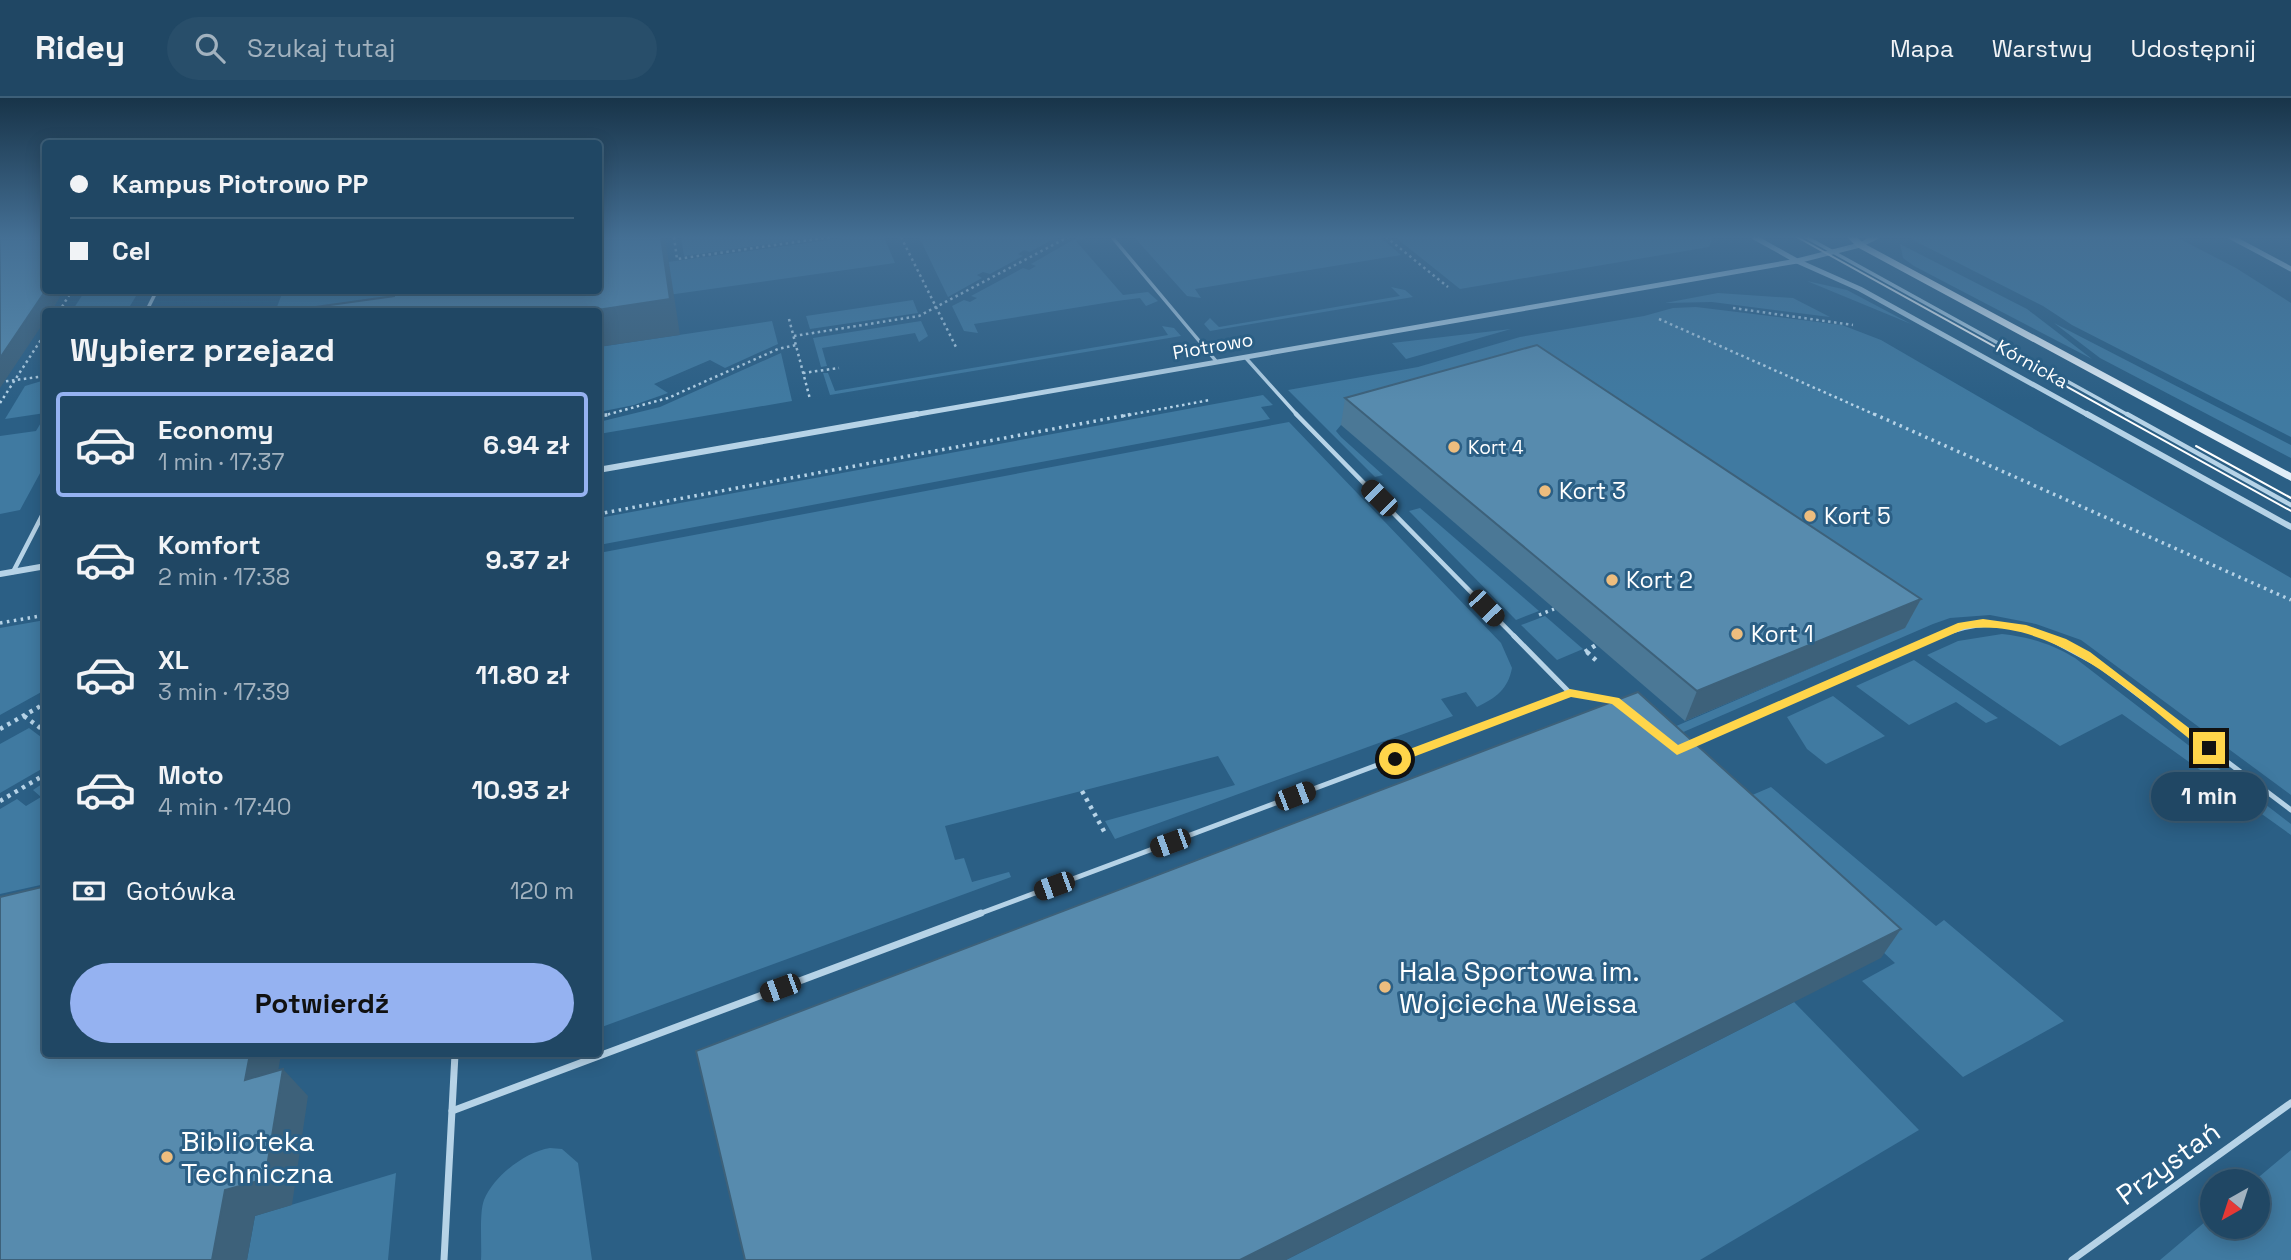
<!DOCTYPE html>
<html lang="pl">
<meta charset="utf-8">
<style>
:root{--surface:#204764;--page:#284e6a;--text:#f1f3f6;--muted:#a2b2bf;--line:#3d5f78;--accent:#95b2f1}
body{margin:0;font-family:"Space Grotesk",sans-serif;background:var(--page);color:var(--text);height:100vh;display:flex;flex-direction:column;font-size:26px;white-space:nowrap}
*{box-sizing:border-box;margin:0}
p{font-size:23px;color:var(--muted)}
.icon{flex:none;width:38px;height:38px;fill:none;stroke:currentColor;stroke-width:2;stroke-linecap:round;stroke-linejoin:round}
.map{position:relative;flex:1;overflow:hidden}
.details{position:absolute;left:42px;top:210px;width:560px;height:749px;display:flex;flex-direction:column;background:var(--surface);border-radius:7px;box-shadow:0 4px 18px #0003,0 0 0 2px var(--line)}
.details>*{flex:none}
.guide{position:absolute;left:42px;top:42px;width:560px;height:154px;border-radius:7px;box-shadow:0 4px 18px #0003,0 0 0 2px var(--line);display:grid;align-content:center;height:154px;padding:0 28px;background:var(--surface)}
.needle{width:46px;rotate:219deg}
.controls{position:absolute;left:2200px;top:1071px;display:grid;gap:14px}
.controls a{display:grid;place-items:center;width:70px;height:70px;border-radius:50%;background:var(--surface);box-shadow:0 4px 18px #0003,0 0 0 2px var(--line);font-size:35px}
.end{position:absolute;width:32px;height:32px;margin:-16px;border:9px solid #ffd54a;background:#111;box-shadow:0 0 0 4px #111}
.from{border-radius:50%}
.bubble{position:absolute;height:49px;border-radius:24px;background:var(--surface);box-shadow:0 4px 18px #0003,0 0 0 2px var(--line);font-size:23px;font-weight:700;line-height:49px;text-align:center}
.car{position:absolute;width:21px;height:42px;margin:-21px -10px;border-radius:9px;box-shadow:0 0 5px 2px #0007;background:linear-gradient(#222 24%,#8ab4d8 0 40%,#222 0 76%,#8ab4d8 0 86%,#222 0)}
.guide b{display:flex;align-items:center;gap:24px;height:66px;font-size:26px}
.guide b+b{border-top:2px solid var(--line)}
.guide i{width:18px;height:18px;background:var(--text)}
ul{padding:0;list-style:none}
li{display:flex;align-items:center;gap:21px;height:105px;margin:0 14px 10px;padding:0 14px;border:4px solid transparent;border-radius:7px}
li div{flex:1}
li b{display:block;font-size:26px}
li em{font-style:normal;font-weight:700}
li.current{border-color:var(--accent)}
li>.icon{width:63px;height:63px;stroke-width:1.5}
h2{padding:0 28px;font-size:32px;line-height:84px}
.pay{display:flex;align-items:center;gap:18px;height:77px;padding:0 28px;font-size:26px}
.pay p{margin-inline-start:auto}
.action{display:flex;gap:14px;margin-top:auto;padding:14px 28px}
.action a{flex:1;height:80px;border-radius:42px;background:var(--accent);color:#111;font-size:28px;font-weight:700;line-height:80px;text-align:center}
header{display:flex;align-items:center;gap:42px;box-sizing:border-box;height:98px;padding:0 35px;background:var(--surface);border-bottom:2px solid var(--line)}
header strong{font-size:33px}
nav{display:flex;gap:38px;margin-inline-start:auto;font-size:24px}
.search{width:490px;height:63px;background:var(--page);display:flex;align-items:center;gap:18px;box-sizing:border-box;padding:0 24px;border-radius:38px;color:var(--muted);font-size:26px}
.map>svg:first-child{display:block}
.green{fill:#407aa1}
.lines{fill:none;stroke-linecap:round;stroke-linejoin:round}
.path-far2{stroke:#b6d3e7;stroke-width:2.5;stroke-dasharray:2.5 3.5;stroke-linecap:butt}
.path-far1{stroke:#b6d3e7;stroke-width:3.5;stroke-dasharray:2.5 4.5;stroke-linecap:butt}
.path{stroke:#b6d3e7;stroke-width:4.5;stroke-dasharray:3.5 5;stroke-linecap:butt}
.lane-far3{stroke:#b6d3e7;stroke-width:3.5}
.lane-far2{stroke:#b6d3e7;stroke-width:4.5}
.lane-far1{stroke:#b6d3e7;stroke-width:5}
.lane{stroke:#b6d3e7;stroke-width:7}
.street-far1{stroke:#b6d3e7;stroke-width:5}
.street{stroke:#b6d3e7;stroke-width:6}
.secondary{fill:#e0edf7;fill-rule:evenodd}
.tram{stroke:#fff;stroke-width:2}
.wall{fill:#4b7896}
.shaded-wall{fill:#3d617a}
.building{fill:#578bae;stroke:#3d617a;stroke-width:2}
.route{fill:#ffd54a}
.poi-dot{fill:#edbd7e;stroke:#2b5f85;stroke-width:2.5}
.labels{text-anchor:middle;dominant-baseline:central;stroke-width:6;stroke-linejoin:round;paint-order:stroke}
.far-street-label{font-size:19px;fill:#fff;stroke:#2b5f85}
.far-poi-label{font-size:19px;fill:#fff;stroke:#2b5f85;text-anchor:start}
.poi-label{font-size:23px;fill:#fff;stroke:#2b5f85;text-anchor:start}
.near-poi-label{font-size:28px;fill:#fff;stroke:#2b5f85;text-anchor:start}
.near-street-label{font-size:28px;fill:#fff;stroke:#2b5f85}
</style>
<header>
<strong>Ridey</strong>
<div class="search"><svg class="icon" aria-label="search" viewBox="0 0 24 24"><circle cx="10" cy="10" r="6"/><path d="M15 15l6 6"/></svg>Szukaj tutaj</div>
<nav><a>Mapa</a><a>Warstwy</a><a>Udostępnij</a></nav>
</header>
<div class="map">
<svg width="2291" height="1162" viewBox="0 0 2291 1162">
<rect width="100%" height="100%" fill="#2b5f85"/>
<g class="green">
<path d="M 681,139 L 819,139 L 684,158 Z"/>
<path d="M 851,139 L 884,139 L 895,165 L 547,214 L 602,193 L 602,173 Z"/>
<path d="M 919,139 L 1057,139 L 1030,154 L 1024,152 L 1018,156 L 1023,158 L 990,176 L 983,174 L 977,177 L 982,180 L 948,199 Z"/>
<path d="M 1078,139 L 1091,139 L 1076,143 L 1123,197 L 1148,194 L 1158,203 L 1146,208 L 1140,200 L 1117,203 L 974,226 L 978,235 L 964,233 L 952,208 L 964,202 L 970,204 L 977,200 L 971,198 L 1023,170 L 1029,172 L 1036,168 L 1031,166 Z"/>
<path d="M 1134,139 L 1380,139 L 1401,157 L 1195,191 L 1201,200 L 1187,198 Z"/>
<path d="M 1395,139 L 1713,139 L 1709,149 L 1460,191 Z"/>
<path d="M 1914,139 L 2176,139 L 2236,170 L 2291,205 L 2291,339 L 2072,227 L 2043,208 L 1911,141 Z"/>
<path d="M 1900,146 L 2027,211 L 2092,261 L 1914,168 L 1903,160 Z"/>
<path d="M 1807,183 L 1847,192 L 1911,226 Z"/>
<path d="M 1391,189 L 1405,192 L 1413,199 L 1210,233 L 1204,226 L 1210,220 L 1219,229 L 1400,198 Z"/>
<path d="M 94,192 L 139,192 L 139,193 L 127,213 L 72,213 L 83,196 Z"/>
<path d="M 427,192 L 407,213 L 275,214 L 283,193 Z"/>
<path d="M 1718,195 L 1793,200 L 1830,219 L 1712,204 L 1665,205 Z"/>
<path d="M 913,202 L 918,215 L 810,231 L 806,218 Z"/>
<path d="M 1696,209 L 1842,227 L 1881,242 L 2291,480 L 2291,697 L 2081,542 L 2036,526 L 1990,517 L 1950,520 L 1933,526 L 1681,635 L 1674,629 L 1904,530 L 1531,274 L 1341,327 L 1336,333 L 1341,339 L 1383,377 L 1375,379 L 1288,292 L 1418,269 L 1520,239 L 1644,218 L 1673,210 Z"/>
<path d="M 772,223 L 778,246 L 725,270 L 710,262 L 654,286 L 668,295 L 634,307 L 599,314 L 599,249 Z"/>
<path d="M 921,223 L 928,238 L 919,244 L 915,235 L 822,250 L 827,268 L 821,269 L 813,240 Z"/>
<path d="M 2054,225 L 2291,347 L 2291,360 L 2100,260 Z"/>
<path d="M 1162,228 L 1174,230 L 1181,238 L 830,297 L 823,275 L 828,275 L 835,293 L 1168,237 Z"/>
<path d="M 1511,231 L 1406,261 L 1392,245 Z"/>
<path d="M 781,255 L 792,303 L 599,336 L 599,324 L 660,309 Z"/>
<path d="M 45,282 L 45,315 L 5,321 L 25,288 Z"/>
<path d="M 1263,297 L 1273,307 L 1261,309 L 1270,321 L 599,447 L 599,420 Z"/>
<path d="M 45,318 L 45,366 L 20,412 L 0,416 L 0,338 L 36,333 Z"/>
<path d="M 1289,324 L 1501,545 L 1512,570 C 1508,591 1496,600 1477,609 L 1466,594 L 1441,601 L 1453,618 L 1115,741 L 1105,723 L 1235,687 L 1218,658 L 945,728 L 955,762 L 964,760 L 972,784 L 1009,774 L 1011,779 L 599,930 L 599,455 Z"/>
<path d="M 1420,410 L 1539,513 L 1516,522 L 1409,413 Z"/>
<path d="M 1545,518 L 1583,551 L 1557,562 L 1521,527 Z"/>
<path d="M 45,522 L 45,592 L 0,617 L 0,530 Z"/>
<path d="M 2002,536 C 2029,539 2052,546 2075,560 L 2291,726 L 2291,737 L 2122,616 L 2060,648 L 1927,557 L 1958,543 Z"/>
<path d="M 1914,562 L 1998,620 L 1986,625 L 1956,604 L 1909,627 L 1856,588 Z"/>
<path d="M 1833,598 L 1885,638 L 1826,666 L 1807,651 L 1787,619 Z"/>
<path d="M 29,630 L 45,642 L 45,669 L 0,695 L 0,646 Z"/>
<path d="M 45,684 L 45,786 L 0,796 L 0,711 L 17,701 L 26,708 L 41,699 L 33,692 Z"/>
<path d="M 1771,689 L 1936,828 L 1944,822 L 2064,923 L 1963,979 L 1862,883 L 1895,865 L 1741,723 L 1743,701 Z"/>
<path d="M 1794,904 L 1919,1032 L 1700,1162 L 1286,1162 Z"/>
<path d="M 550,1050 L 562,1051 L 578,1065 L 592,1162 L 481,1162 C 482,1147 479,1115 484,1102 C 494,1078 525,1054 550,1050 Z"/>
<path d="M 2291,1052 L 2291,1162 L 2160,1162 L 2212,1118 L 2212,1129 L 2258,1129 L 2258,1083 L 2254,1083 Z"/>
<path d="M 396,1075 L 388,1162 L 247,1162 L 255,1118 Z"/>
</g>
<g class="lines">
<g class="path-far2">
<path d="M 674,139 L 677,161 L 831,139"/>
<path d="M 901,139 L 957,251"/>
<path d="M 1386,139 L 1448,189"/>
<path d="M 1733,210 L 1853,227"/>
<path d="M 59,214 L 72,192"/>
<path d="M 789,221 L 810,301"/>
<path d="M 1659,221 L 1878,318"/>
<path d="M 794,238 L 919,218 L 1068,139"/>
<path d="M 803,275 L 839,270"/>
<path d="M 0,284 L 46,278"/>
<path d="M 0,305 L 46,234"/>
<path d="M 602,318 L 668,300 L 778,251 L 796,247"/>
<path d="M 1123,318 L 1210,302"/>
</g>
<g class="path-far1">
<path d="M 1874,316 L 2291,502"/>
<path d="M 598,319 L 610,316"/>
<path d="M 598,416 L 1133,316"/>
<path d="M 1539,517 L 1554,511"/>
<path d="M 0,525 L 46,517"/>
</g>
<g class="path">
<path d="M 1585,554 L 1596,547"/>
<path d="M 1587,554 L 1599,565"/>
<path d="M 24,618 L 46,634"/>
<path d="M 0,631 L 46,605"/>
<path d="M 1082,693 L 1105,735"/>
<path d="M 0,703 L 46,676"/>
</g>
<g class="lane-far3">
<path d="M 1112,139 L 1216,263"/>
<path d="M 1806,139 L 2130,318"/>
<path d="M 146,214 L 157,192"/>
<path d="M 1245,259 L 1298,318"/>
</g>
<g class="lane-far2">
<path d="M 1296,316 L 1516,540"/>
<path d="M 2127,316 L 2291,407"/>
<path d="M 13,474 L 46,410"/>
<path d="M 1934,540 C 1978,521 2005,524 2050,540"/>
</g>
<g class="lane-far1">
<path d="M 2045,538 L 2099,567 L 2291,712"/>
<path d="M 1570,595 L 1615,603 L 1621,607"/>
<path d="M 1691,647 L 1938,538"/>
<path d="M 976,817 L 1570,595 L 1514,538"/>
</g>
<g class="lane">
<path d="M 452,1013 L 981,815"/>
<path d="M 444,1162 L 455,956"/>
<path d="M 2072,1162 L 2291,1005"/>
</g>
<g class="street-far1">
<path d="M 1754,139 L 1797,163 L 1860,191 L 2090,318"/>
<path d="M 2231,139 L 2291,171"/>
<path d="M 907,318 L 1797,163 L 1860,147 L 1876,139"/>
</g>
<g class="street">
<path d="M 2087,316 L 2291,429"/>
<path d="M 598,372 L 917,316"/>
<path d="M 0,476 L 46,468"/>
</g>
<path class="secondary" d="M 1847,139 L 1857,139 L 1863,145 L 2291,375 L 2291,383 L 1857,149 Z"/>
<g class="tram">
<path d="M 1797,139 L 2291,413"/>
<path d="M 2196,348 L 2291,400"/>
</g>
</g>
<path class="wall" d="M 1345,300 L 1921,501 L 1905,530 L 1685,623 L 1341,327 Z"/>
<g class="shaded-wall">
<path d="M 661,139 L 665,139 L 680,237 L 598,249 L 598,214 L 584,214 Z"/>
<path d="M 46,192 L 64,192 L 51,214 L 46,214 L 46,221 L 0,290 L 0,260 Z"/>
<path d="M 1921,501 L 1905,530 L 1685,623 L 1697,593 Z"/>
<path d="M 1901,831 L 1881,860 L 1286,1162 L 1240,1162 Z"/>
<path d="M 250,956 L 281,956 L 272,1009 L 245,982 Z"/>
<path d="M 283,971 L 308,998 L 292,1107 L 255,1118 L 247,1162 L 212,1162 L 225,1092 Z"/>
</g>
<g class="building">
<path d="M 0,139 L 46,139 L 46,192 L 0,260 Z"/>
<path d="M 598,139 L 661,139 L 670,201 L 584,214 L 280,214 L 394,198 L 395,192 L 598,192 Z"/>
<path d="M 1537,247 L 1921,501 L 1697,593 L 1345,300 Z"/>
<path d="M 1638,594 L 1901,831 L 1240,1162 L 745,1162 L 696,953 Z"/>
<path d="M 46,788 L 46,956 L 250,956 L 245,982 L 283,971 L 265,1081 L 225,1092 L 212,1162 L 0,1162 L 0,799 Z"/>
</g>
<linearGradient id="sky" x2="0" y2="1"><stop stop-color="#183449"/><stop offset="0.46" stop-color="#446f94"/><stop offset="1" stop-color="#446f94" stop-opacity="0"/></linearGradient>
<rect width="2291" height="302" fill="url(#sky)"/>
<path class="route" d="M 1983,521 L 2026,527 L 2066,541 L 2090,554 L 2215,650 L 2209,654 L 2205,653 C 2136,600 2057,518 1964,531 L 1677,657 L 1612,606 L 1571,599 L 1400,664 L 1391,664 L 1389,661 L 1391,658 L 1570,591 L 1619,600 L 1678,647 L 1958,525 Z"/>
<g class="poi-dot">
<circle cx="1454" cy="349" r="7"/>
<circle cx="1545" cy="393" r="7"/>
<circle cx="1810" cy="418" r="7"/>
<circle cx="1612" cy="482" r="7"/>
<circle cx="1737" cy="536" r="7"/>
<circle cx="1385" cy="889" r="7"/>
<circle cx="167" cy="1059" r="7"/>
</g>
<g class="labels">
<g class="far-street-label">
<text transform="translate(1213 248) rotate(-10)">Piotrowo</text>
<text transform="translate(2032 266) rotate(29)">Kórnicka</text>
</g>
<g class="far-poi-label">
<text x="1468" y="349">Kort 4</text>
</g>
<g class="poi-label">
<text x="1559" y="393">Kort 3</text>
<text x="1824" y="418">Kort 5</text>
<text x="1626" y="482">Kort 2</text>
<text x="1751" y="536">Kort 1</text>
</g>
<g class="near-poi-label">
<text x="1399" y="873">Hala Sportowa im.<tspan x="1399" dy="32">Wojciecha Weissa</tspan></text>
<text x="181" y="1043">Biblioteka<tspan x="181" dy="32">Techniczna</tspan></text>
</g>
<g class="near-street-label">
<text transform="translate(2168 1065) rotate(-36)">Przystań</text>
</g>
</g>
</svg>
<div class="controls">
<a><svg class="needle" viewBox="-14 -14 28 28"><path d="M0-13l5 13h-10z" fill="#e53935"/><path d="M0 13l5-13h-10z" fill="#a2b2bf"/></svg></a>
</div>
<i class="end from" style="left:1395px;top:661px"></i>
<i class="end" style="left:2209px;top:650px"></i>
<div class="bubble" style="left:2151px;top:674px;width:116px">1 min</div>
<i class="car" style="left:1379px;top:400px;rotate:315deg"></i>
<i class="car" style="left:1486px;top:510px;rotate:136deg"></i>
<i class="car" style="left:1295px;top:698px;rotate:69deg"></i>
<i class="car" style="left:1170px;top:745px;rotate:250deg"></i>
<i class="car" style="left:1054px;top:788px;rotate:250deg"></i>
<i class="car" style="left:780px;top:890px;rotate:250deg"></i>
<div class="guide">
<b><i class="from"></i>Kampus Piotrowo PP</b>
<b><i></i>Cel</b>
</div>
<section class="details">
<h2>Wybierz przejazd</h2>
<ul>
<li class="current"><svg class="icon" aria-label="car" viewBox="0 0 24 24"><path d="M5 17H2v-5l4-1 3-4h7l3 4 3 1v5h-3M9 17h6M6 11h13"/><circle cx="7" cy="17" r="2"/><circle cx="17" cy="17" r="2"/></svg><div><b>Economy</b><p>1 min · 17:37</p></div><em>6.94 zł</em></li>
<li><svg class="icon" aria-label="car" viewBox="0 0 24 24"><path d="M5 17H2v-5l4-1 3-4h7l3 4 3 1v5h-3M9 17h6M6 11h13"/><circle cx="7" cy="17" r="2"/><circle cx="17" cy="17" r="2"/></svg><div><b>Komfort</b><p>2 min · 17:38</p></div><em>9.37 zł</em></li>
<li><svg class="icon" aria-label="car" viewBox="0 0 24 24"><path d="M5 17H2v-5l4-1 3-4h7l3 4 3 1v5h-3M9 17h6M6 11h13"/><circle cx="7" cy="17" r="2"/><circle cx="17" cy="17" r="2"/></svg><div><b>XL</b><p>3 min · 17:39</p></div><em>11.80 zł</em></li>
<li><svg class="icon" aria-label="car" viewBox="0 0 24 24"><path d="M5 17H2v-5l4-1 3-4h7l3 4 3 1v5h-3M9 17h6M6 11h13"/><circle cx="7" cy="17" r="2"/><circle cx="17" cy="17" r="2"/></svg><div><b>Moto</b><p>4 min · 17:40</p></div><em>10.93 zł</em></li>
</ul>
<div class="pay"><svg class="icon" aria-label="cash" viewBox="0 0 24 24"><path d="M3 7h18v10H3z"/><circle cx="12" cy="12" r="2"/></svg>Gotówka<p>120 m</p></div>
<div class="action"><a>Potwierdź</a></div>
</section>
</div>
